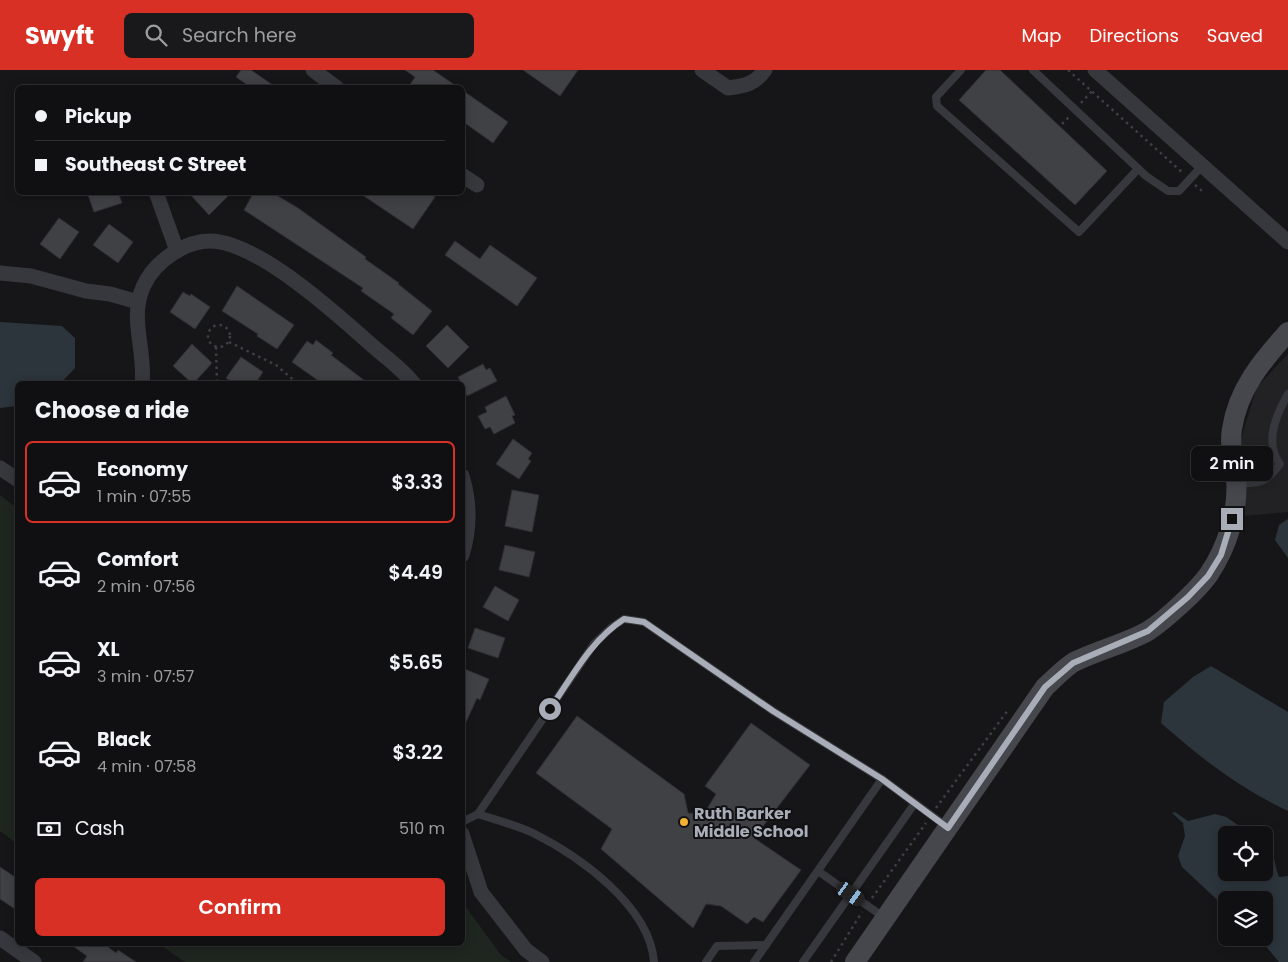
<!DOCTYPE html>
<meta charset="utf-8">
<style>
:root{--surface:#101012;--page:#19191b;--text:#f1f3f6;--muted:#9c9d9f;--line:#303032;--accent:#d93025}
body{margin:0;font-family:Poppins,sans-serif;background:var(--page);color:var(--text);height:100vh;display:flex;flex-direction:column;font-size:19px;white-space:nowrap}
*{box-sizing:border-box;margin:0}
p{font-size:16px;color:var(--muted)}
.icon{flex:none;width:28px;height:28px;fill:none;stroke:currentColor;stroke-width:2;stroke-linecap:round;stroke-linejoin:round}
.map{position:relative;flex:1;overflow:hidden}
.details{position:absolute;left:15px;top:311px;width:450px;height:565px;display:flex;flex-direction:column;background:var(--surface);border-radius:8px;box-shadow:0 2px 12px #0003,0 0 0 1px var(--line)}
.details>*{flex:none}
.hud{position:absolute;left:15px;top:15px;width:450px;height:110px;border-radius:8px;box-shadow:0 2px 12px #0003,0 0 0 1px var(--line);display:grid;align-content:center;height:110px;padding:0 20px;background:var(--surface)}
.controls{position:absolute;left:1218px;top:756px;display:grid;gap:10px}
.controls a{display:grid;place-items:center;width:55px;height:55px;border-radius:8px;background:var(--surface);box-shadow:0 2px 12px #0003,0 0 0 1px var(--line);font-size:25px}
.end{position:absolute;width:22px;height:22px;margin:-11px;border:6px solid #a8adb8;background:#111;box-shadow:0 0 0 2px #111}
.from{border-radius:50%}
.bubble{position:absolute;height:35px;border-radius:8px;background:var(--surface);box-shadow:0 2px 12px #0003,0 0 0 1px var(--line);font-size:16px;font-weight:600;line-height:35px;text-align:center}
.car{position:absolute;width:15px;height:30px;margin:-15px -8px;border-radius:6px;box-shadow:0 0 4px 1px #0007;background:linear-gradient(#222 24%,#8ab4d8 0 40%,#222 0 76%,#8ab4d8 0 86%,#222 0)}
.hud b{display:flex;align-items:center;gap:18px;height:48px;font-size:19px}
.hud b+b{border-top:1px solid var(--line)}
.hud i{width:12px;height:12px;background:var(--text)}
ul{padding:0;list-style:none}
li{display:flex;align-items:center;gap:15px;height:82px;margin:0 10px 8px;padding:0 10px;border:2px solid transparent;border-radius:8px}
li div{flex:1}
li b{display:block;font-size:19px}
li em{font-style:normal;font-weight:600}
li.on{border-color:var(--accent)}
li>.icon{width:45px;height:45px;stroke-width:1.5}
h2{padding:0 20px;font-size:22px;line-height:60px}
.pay{display:flex;align-items:center;gap:12px;height:55px;padding:0 20px;font-size:19px}
.pay p{margin-inline-start:auto}
.button{display:flex;gap:10px;margin-top:auto;padding:10px 20px}
.button a{flex:1;height:58px;border-radius:8px;background:var(--accent);color:#fff;font-size:20px;font-weight:600;line-height:58px;text-align:center}
header{display:flex;align-items:center;gap:30px;box-sizing:border-box;height:70px;padding:0 25px;background:var(--accent);color:#fff}
header strong{font-size:24px}
nav{display:flex;gap:28px;margin-inline-start:auto;font-size:18px}
.search{width:350px;height:45px;background:var(--page);display:flex;align-items:center;gap:12px;box-sizing:border-box;padding:0 18px;border-radius:8px;color:var(--muted);font-size:19px}
.map>svg:first-child{display:block}
.built{fill:#222225}
.green{fill:#1e261f}
.water{fill:#2c353c}
.building{fill:#404145;stroke:#303034}
.lines{fill:none;stroke-linecap:round;stroke-linejoin:round}
.path{stroke:#3d3f44;stroke-width:2.5;stroke-dasharray:2.5 4;stroke-linecap:butt}
.lane{stroke:#37383d;stroke-width:8}
.street{stroke:#37383d;stroke-width:15}
.secondary{stroke:#45474d;stroke-width:20}
.route{stroke:#a8adb8;stroke-width:6}
.poi-dot{fill:#f2b134;stroke:#111113;stroke-width:2}
.labels{text-anchor:middle;dominant-baseline:central;stroke-width:4;stroke-linejoin:round;paint-order:stroke}
.poi-label{font-size:16px;font-weight:bold;fill:#a8adb8;stroke:#111113;text-anchor:start}
</style>
<header>
<strong>Swyft</strong>
<div class="search"><svg class="icon" aria-label="search" viewBox="0 0 24 24"><circle cx="10" cy="10" r="6"/><path d="M15 15l6 6"/></svg>Search here</div>
<nav><a>Map</a><a>Directions</a><a>Saved</a></nav>
</header>
<div class="map">
<svg width="1288" height="892" viewBox="0 0 1288 892">
<rect width="100%" height="100%" fill="#161618"/>
<path class="built" d="M 1288,284 L 1288,442 L 1243,446 L 1239,375 L 1257,317 Z"/>
<g class="green">
<path d="M 0,425 L 17,438 L 17,774 L 0,761 Z"/>
<path d="M 463,833 L 501,885 L 511,892 L 185,892 L 159,874 L 462,874 Z"/>
</g>
<g class="water">
<path d="M 0,252 L 62,256 L 75,268 L 75,298 L 60,314 L 18,314 L 17,336 L 0,338 Z"/>
<path d="M 1288,449 L 1288,488 L 1275,470 L 1279,455 Z"/>
<path d="M 1211,596 L 1288,642 L 1288,741 C 1238,717 1203,690 1161,653 L 1164,632 L 1193,607 Z"/>
<path d="M 1175,742 L 1188,751 L 1215,744 L 1226,747 L 1253,765 L 1226,765 L 1226,802 L 1264,802 L 1264,773 C 1277,785 1273,792 1279,807 L 1288,806 L 1288,892 L 1279,892 L 1259,868 L 1264,868 L 1264,830 L 1258,827 L 1255,830 L 1226,830 L 1226,838 L 1182,797 L 1178,786 L 1185,766 L 1183,753 L 1172,743 Z"/>
</g>
<g class="building">
<path d="M 241,0 L 251,0 L 277,18 L 252,18 L 236,7 Z"/>
<path d="M 405,0 L 433,0 L 459,18 L 408,18 L 415,7 Z"/>
<path d="M 523,0 L 578,0 L 560,26 Z"/>
<path d="M 986,0 L 1000,0 L 1107,101 L 1075,135 L 959,30 Z"/>
<path d="M 462,20 L 508,52 L 493,73 L 462,51 Z"/>
<path d="M 87,122 L 118,122 L 122,133 L 94,142 Z"/>
<path d="M 188,122 L 232,122 L 209,145 Z"/>
<path d="M 254,122 L 271,122 L 298,138 L 366,187 L 365,189 L 399,213 L 398,214 L 432,241 L 413,265 L 391,248 L 394,244 L 361,221 L 363,218 L 244,140 Z"/>
<path d="M 358,122 L 428,122 L 435,127 L 413,159 Z"/>
<path d="M 59,148 L 79,162 L 60,189 L 40,174 Z"/>
<path d="M 109,154 L 133,172 L 118,193 L 93,175 Z"/>
<path d="M 455,171 L 480,189 L 490,175 L 537,208 L 517,236 L 445,185 Z"/>
<path d="M 237,216 L 294,255 L 277,279 L 257,266 L 258,264 L 222,241 Z"/>
<path d="M 183,222 L 190,226 L 191,224 L 210,237 L 195,259 L 170,242 Z"/>
<path d="M 447,255 L 469,277 L 448,298 L 426,276 Z"/>
<path d="M 316,270 L 333,283 L 331,285 L 369,314 L 323,314 L 292,292 L 307,271 L 313,275 Z"/>
<path d="M 192,274 L 212,293 L 193,314 L 173,296 Z"/>
<path d="M 241,287 L 263,302 L 255,314 L 235,314 L 226,308 Z"/>
<path d="M 483,294 L 486,300 L 490,298 L 497,311 L 467,326 L 458,307 Z"/>
<path d="M 506,326 L 515,345 L 512,346 L 515,353 L 494,364 L 490,357 L 485,359 L 478,346 L 487,342 L 485,337 Z"/>
<path d="M 513,369 L 532,383 L 528,389 L 531,391 L 519,409 L 496,394 Z"/>
<path d="M 512,420 L 539,425 L 532,462 L 505,456 Z"/>
<path d="M 505,475 L 535,482 L 529,507 L 499,500 Z"/>
<path d="M 495,516 L 519,530 L 508,551 L 483,537 Z"/>
<path d="M 475,558 L 505,568 L 498,588 L 468,578 Z"/>
<path d="M 462,598 L 489,609 L 480,630 L 477,628 L 462,661 Z"/>
<path d="M 577,646 L 684,724 L 688,743 L 704,744 L 716,724 L 705,716 L 751,653 L 810,695 L 754,768 L 801,800 L 763,852 L 754,847 L 747,854 L 721,836 L 706,834 L 693,858 L 601,779 L 612,759 L 536,703 Z"/>
<path d="M 0,797 L 18,809 L 18,841 L 0,829 Z"/>
<path d="M 70,874 L 104,874 L 116,883 L 118,880 L 136,892 L 83,892 L 87,886 Z"/>
</g>
<g class="lines">
<g class="path">
<path d="M 1068,0 L 1184,104"/>
<path d="M 1081,33 L 1092,21"/>
<path d="M 1062,54 L 1069,47"/>
<path d="M 1195,115 L 1202,121"/>
<circle cx="219" cy="266" r="11"/>
<path d="M 229,272 L 276,295 L 298,314"/>
<path d="M 216,277 L 217,314"/>
<path d="M 936,738 L 1008,640"/>
<path d="M 872,828 L 926,753"/>
<path d="M 831,892 L 862,842"/>
</g>
<g class="lane">
<path d="M 961,0 L 936,27 L 937,36 L 1079,162 L 1138,99"/>
<path d="M 1033,0 L 1146,106 L 1168,121 L 1179,121 L 1202,96"/>
<path d="M 1238,414 C 1261,413 1266,413 1280,394 C 1264,373 1276,345 1288,324"/>
<path d="M 478,744 L 594,574 L 612,557 L 624,549 L 644,552 L 773,641 L 882,709"/>
<path d="M 462,752 L 478,744 C 496,750 516,755 533,763 C 579,786 650,836 654,892"/>
<path d="M 818,801 L 885,848"/>
<path d="M 706,892 L 717,876 L 766,875"/>
<path d="M 754,892 L 882,709 L 946,756"/>
<path d="M 803,892 L 915,733"/>
</g>
<g class="street">
<path d="M 313,0 L 337,18"/>
<path d="M 702,0 L 728,18 C 745,16 755,14 765,0"/>
<path d="M 1095,0 L 1288,172"/>
<path d="M 462,105 L 477,115"/>
<path d="M 156,122 L 177,181"/>
<path d="M 0,203 L 31,206 L 86,221 L 110,224 L 138,232"/>
<path d="M 142,314 C 146,281 129,249 143,217 C 155,190 190,166 220,172 C 268,181 338,245 375,278 C 388,289 403,300 414,314"/>
<path d="M 0,398 L 18,410"/>
<path d="M 462,406 C 470,432 470,459 462,485"/>
<path d="M 462,764 L 481,822 L 526,880 L 542,892"/>
<path d="M 0,868 L 34,892"/>
</g>
<path class="secondary" d="M 855,892 L 1045,617 C 1054,609 1064,598 1074,592 C 1098,580 1125,574 1148,561 C 1164,551 1198,520 1209,504 C 1227,477 1239,441 1236,408 C 1234,391 1229,376 1232,359 C 1238,319 1262,291 1288,262"/>
</g>
<g class="lines">
<path class="route" d="M 550,639 C 572,607 591,570 624,549 L 644,552 L 773,641 L 882,709 L 948,758 L 1045,617 L 1073,593 L 1148,561 L 1188,527 L 1208,506 L 1221,485 L 1232,449"/>
</g>
<circle class="poi-dot" cx="684" cy="752" r="5"/>
<g class="labels">
<g class="poi-label">
<text x="694" y="743">Ruth Barker<tspan x="694" dy="18">Middle School</tspan></text>
</g>
</g>
</svg>
<div class="controls">
<a><svg class="icon" aria-label="locate" viewBox="0 0 24 24"><circle cx="12" cy="12" r="6"/><path d="M12 2v4M12 18v4M2 12h4M18 12h4"/></svg></a>
<a><svg class="icon" aria-label="layers" viewBox="0 0 24 24"><path d="M12 4l9 5-9 5-9-5zM3 14l9 5 9-5"/></svg></a>
</div>
<i class="end from" style="left:550px;top:639px"></i>
<i class="end" style="left:1232px;top:449px"></i>
<div class="bubble" style="left:1191px;top:376px;width:82px">2 min</div>
<i class="car" style="left:851px;top:824px;rotate:125deg"></i>
<div class="hud">
<b><i class="from"></i>Pickup</b>
<b><i></i>Southeast C Street</b>
</div>
<section class="details">
<h2>Choose a ride</h2>
<ul>
<li class="on"><svg class="icon" aria-label="car" viewBox="0 0 24 24"><path d="M5 17H2v-5l4-1 3-4h7l3 4 3 1v5h-3M9 17h6M6 11h13"/><circle cx="7" cy="17" r="2"/><circle cx="17" cy="17" r="2"/></svg><div><b>Economy</b><p>1 min · 07:55</p></div><em>$3.33</em></li>
<li><svg class="icon" aria-label="car" viewBox="0 0 24 24"><path d="M5 17H2v-5l4-1 3-4h7l3 4 3 1v5h-3M9 17h6M6 11h13"/><circle cx="7" cy="17" r="2"/><circle cx="17" cy="17" r="2"/></svg><div><b>Comfort</b><p>2 min · 07:56</p></div><em>$4.49</em></li>
<li><svg class="icon" aria-label="car" viewBox="0 0 24 24"><path d="M5 17H2v-5l4-1 3-4h7l3 4 3 1v5h-3M9 17h6M6 11h13"/><circle cx="7" cy="17" r="2"/><circle cx="17" cy="17" r="2"/></svg><div><b>XL</b><p>3 min · 07:57</p></div><em>$5.65</em></li>
<li><svg class="icon" aria-label="car" viewBox="0 0 24 24"><path d="M5 17H2v-5l4-1 3-4h7l3 4 3 1v5h-3M9 17h6M6 11h13"/><circle cx="7" cy="17" r="2"/><circle cx="17" cy="17" r="2"/></svg><div><b>Black</b><p>4 min · 07:58</p></div><em>$3.22</em></li>
</ul>
<div class="pay"><svg class="icon" aria-label="cash" viewBox="0 0 24 24"><path d="M3 7h18v10H3z"/><circle cx="12" cy="12" r="2"/></svg>Cash<p>510 m</p></div>
<div class="button"><a>Confirm</a></div>
</section>
</div>
